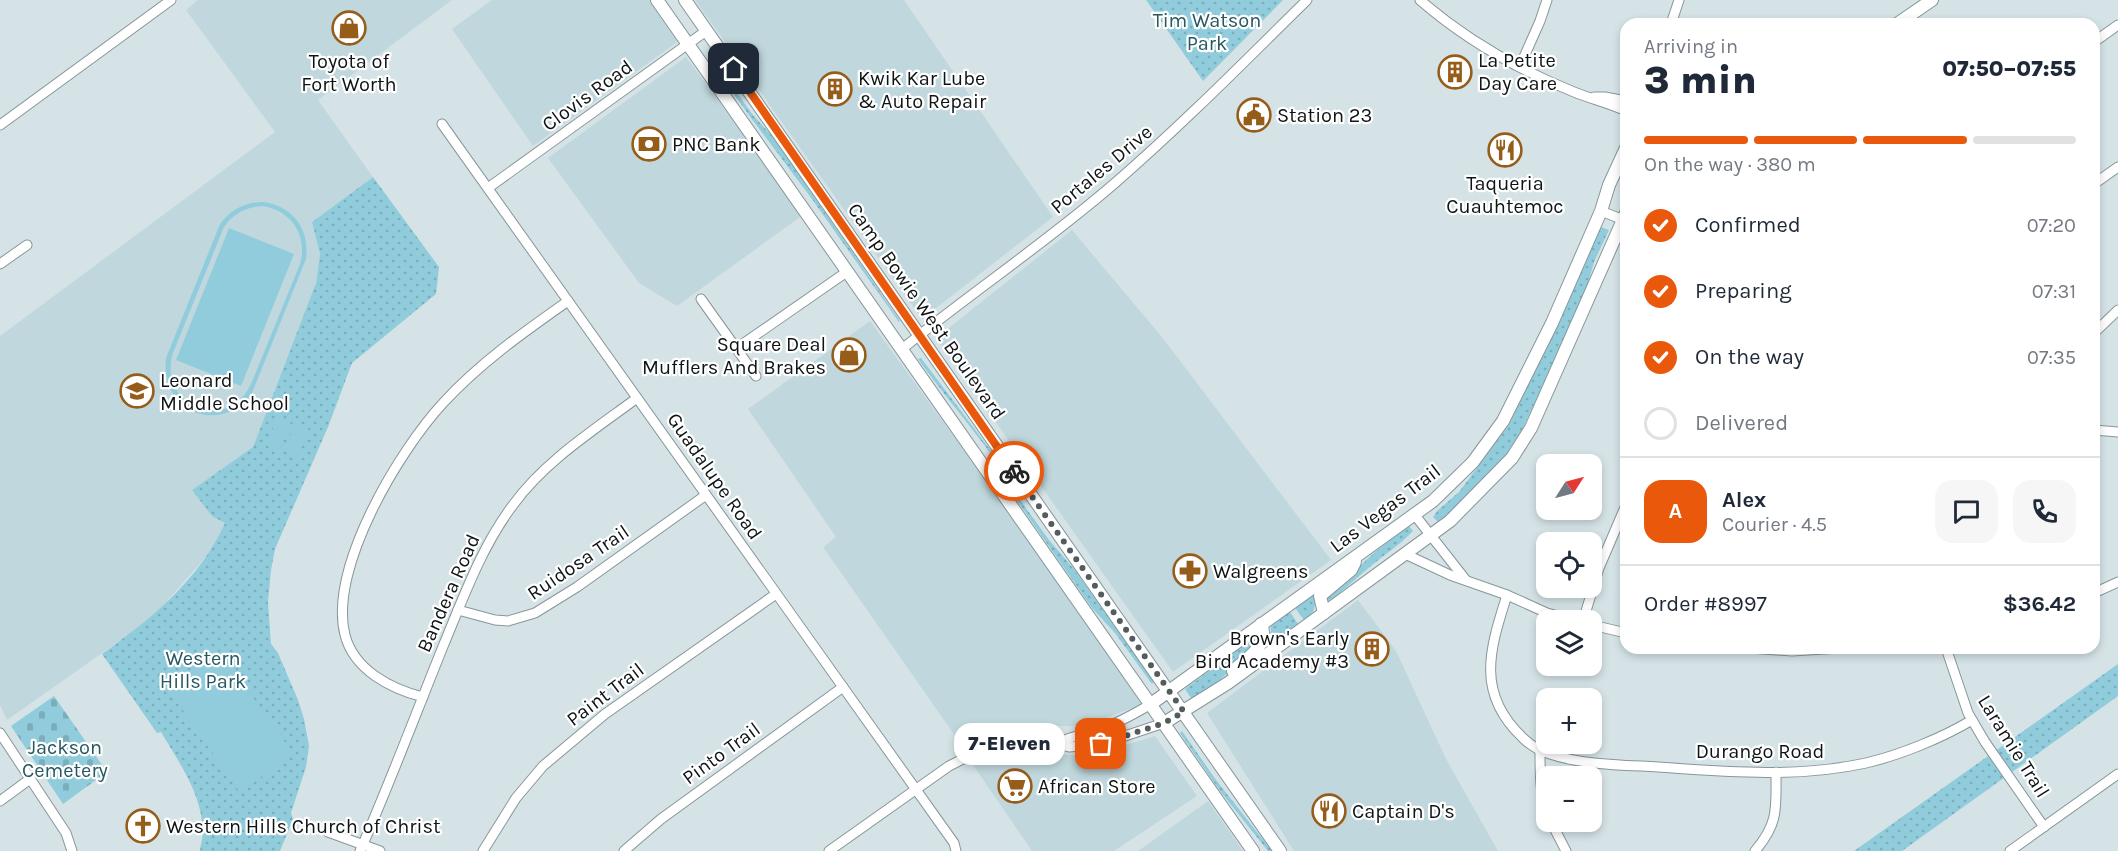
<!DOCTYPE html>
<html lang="en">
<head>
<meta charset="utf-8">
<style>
  body { margin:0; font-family:Karla,sans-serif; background:#f6f6f7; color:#1f2937; height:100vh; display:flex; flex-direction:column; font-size:22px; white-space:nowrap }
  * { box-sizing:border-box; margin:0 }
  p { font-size:20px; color:#747a83 }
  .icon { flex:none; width:33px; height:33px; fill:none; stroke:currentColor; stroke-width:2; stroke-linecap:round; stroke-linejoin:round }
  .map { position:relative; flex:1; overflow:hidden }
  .details { position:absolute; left:1620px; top:18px; width:480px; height:636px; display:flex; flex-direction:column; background:#fff; border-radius:18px; box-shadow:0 3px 9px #0003 }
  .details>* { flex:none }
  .needle { width:39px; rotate:54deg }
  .tools { position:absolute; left:1536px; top:454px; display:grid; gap:12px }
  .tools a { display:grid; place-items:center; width:66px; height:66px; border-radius:12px; background:#fff; box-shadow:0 3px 9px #0003; font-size:30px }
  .pin { position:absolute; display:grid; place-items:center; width:51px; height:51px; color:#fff; margin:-26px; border-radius:12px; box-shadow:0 3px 9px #0006 }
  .courier { position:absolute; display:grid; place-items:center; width:60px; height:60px; margin:-30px; border:4px solid #ea580c; border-radius:50%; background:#fff; color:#222; box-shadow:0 2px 8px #0007 }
  .bubble { position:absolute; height:42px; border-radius:18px; background:#fff; box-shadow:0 3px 9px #0003; font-size:20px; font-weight:800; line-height:42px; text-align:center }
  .overview em { font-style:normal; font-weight:800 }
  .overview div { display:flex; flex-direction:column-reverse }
  .overview { display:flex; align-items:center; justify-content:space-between; height:102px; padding:0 24px }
  h1 { font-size:39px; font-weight:800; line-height:45px }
  .bar { display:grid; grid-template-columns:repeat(4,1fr); gap:9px 6px; align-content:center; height:72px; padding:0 24px }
  .bar i { height:8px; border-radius:4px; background:#e0e1e3 }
  .bar .on { background:#ea580c }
  .bar p { grid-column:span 4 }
  .line { display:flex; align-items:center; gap:15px; padding:0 24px; border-top:2px solid #e0e1e3 }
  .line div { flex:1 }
  .round { display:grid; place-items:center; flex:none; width:63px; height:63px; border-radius:18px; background:#f6f6f7 }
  ol { padding:0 24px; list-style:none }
  li { display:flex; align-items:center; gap:18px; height:66px }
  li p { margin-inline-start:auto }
  li .icon { padding:6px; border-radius:50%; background:#ea580c; color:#fff; stroke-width:4 }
  li:last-child { color:#747a83 }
  li i { width:33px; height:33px; border:3px solid #e0e1e3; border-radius:50% }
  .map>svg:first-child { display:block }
  .built { fill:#c0d8dd }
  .green { fill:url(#green-dots) }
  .cemetery { fill:url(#cemetery-stones) }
  .pitch { fill:#90ccdb; fill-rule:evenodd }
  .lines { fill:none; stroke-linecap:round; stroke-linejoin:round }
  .minor-casing { stroke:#889699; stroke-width:11 }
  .major-casing { stroke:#889699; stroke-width:14 }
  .minor { stroke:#fff; stroke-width:9 }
  .major { stroke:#fff; stroke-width:12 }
  .done { stroke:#545c5e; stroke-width:6; stroke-dasharray:0 10.8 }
  .route { stroke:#ea580c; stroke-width:8 }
  .labels { text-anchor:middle; stroke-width:4.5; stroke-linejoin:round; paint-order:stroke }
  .park-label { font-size:20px; fill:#275761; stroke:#fff }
  .poi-label { font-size:20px; fill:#0e1314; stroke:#fff; text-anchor:start }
  .street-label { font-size:20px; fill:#0e1314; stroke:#fff }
</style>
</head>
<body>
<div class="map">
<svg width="2118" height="851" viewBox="0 0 2118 851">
  <defs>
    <pattern id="green-dots" width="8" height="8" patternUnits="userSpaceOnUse" patternTransform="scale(1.5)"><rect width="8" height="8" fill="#90ccdb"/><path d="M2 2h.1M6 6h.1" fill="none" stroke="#7baebb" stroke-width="1.8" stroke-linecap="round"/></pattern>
    <pattern id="cemetery-stones" width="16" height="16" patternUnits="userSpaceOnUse" patternTransform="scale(1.5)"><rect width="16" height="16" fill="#90ccdb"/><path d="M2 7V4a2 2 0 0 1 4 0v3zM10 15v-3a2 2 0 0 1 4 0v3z" fill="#7baebb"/></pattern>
  </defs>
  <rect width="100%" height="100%" fill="#d5e3e7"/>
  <g class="built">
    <path d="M198,0h254l-134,100 55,77 -61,45 8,32 -5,33 -62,160 -61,43 33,33 -7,17 -13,18 -46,52 -24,20 -128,90 -7,-15v-369l275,-204 -89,-122z"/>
    <path d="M492,0h159l29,40 -147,106 -81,-117z"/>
    <path d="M695,0h209l149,217 -131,102z"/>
    <path d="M686,57l117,158 -126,91 -38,-23 -91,-125z"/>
    <path d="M1072,230l90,107 169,223 -158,112 -237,-334z"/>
    <path d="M870,321l277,382 -64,23h-66l-59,14 -135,-193 13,-10 -88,-128z"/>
    <path d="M1358,600l38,51 50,108 52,92h-204l-87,-138z"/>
    <path d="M1155,736l42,60 -83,55h-82l-59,-86 46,-13 56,3 41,-7z"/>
    <path d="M1208,801l35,50h-105z"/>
  </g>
  <g class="green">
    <path d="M1146,0h137l-80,81z"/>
    <path d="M710,57l43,58 19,21 128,185 -1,1 -90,-127 -58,-77 -43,-60z"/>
    <path d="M373,177l66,90 -3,27 -84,69 -24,64 -53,122 -4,21 -3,32 3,42 7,9 20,47 6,19 5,27 -3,21 -15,46 2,6 -13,32h-80c0,-6 3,-12 3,-19 -1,-38 -23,-68 -42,-100l-4,1 -55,-79c49,-35 98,-75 123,-131l-13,-7 -20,-26 61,-43 63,-164 4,-29 -8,-32z"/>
    <path d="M1601,227l8,3 -15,32 -9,32 -62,134 -17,27 -20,23 -22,22 -26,22 -5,-5 4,-6 22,-19 50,-67z"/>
    <path d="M921,358l77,102 -2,1c-25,-35 -53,-67 -78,-102z"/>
    <path d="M1013,490l36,50 25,29 80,113 -2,2 -37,-51 -23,-25 -81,-116z"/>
    <path d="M1409,526l4,5c-11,12 -25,21 -37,31 -17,13 -31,28 -49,40l-3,-3 52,-48z"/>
    <path d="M1319,591l-6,21 -9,8 -9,-12z"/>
    <path d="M1290,612l8,12 -28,19 1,-17z"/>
    <path d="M1255,639l2,5c-14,13 -49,52 -66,54l-6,-9 66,-49z"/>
    <path d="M2118,664v32l-216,155h-48z"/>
    <path d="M1182,731l34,49 56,71h-4l-48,-60 -40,-58z"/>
  </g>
  <path class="cemetery" d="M54,696l53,76 -44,32 -52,-78z"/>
  <g class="pitch">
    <path d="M263,202c30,4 47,27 43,57l-54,134c-31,44 -93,18 -86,-35l54,-134c11,-15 25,-22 43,-22zM263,206c29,5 45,30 37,58l-49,120c-24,51 -94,22 -78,-31l51,-126c10,-14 22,-20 39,-21z"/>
    <path d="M229,228l65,26 -53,132 -65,-26z"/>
    <path d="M278,416l13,6 -12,28 -13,-5z"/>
    <path d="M295,423l14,6 -12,28 -13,-6z"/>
    <path d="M220,651l73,102 -53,40 -72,-104z"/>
  </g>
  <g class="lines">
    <defs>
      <g id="minor">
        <path d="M1420,0c45,39 99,70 154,92 17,7 35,11 52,19"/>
        <path d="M1671,24l8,-24"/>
        <path d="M2094,42l24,-17"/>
        <path d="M1520,66l20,-45 7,-21"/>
        <path d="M1594,97h11l21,4"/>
        <path d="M442,124l512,719 2,8"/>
        <path d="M0,125l171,-125"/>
        <path d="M2094,184l24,-17"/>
        <path d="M488,188l218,-157"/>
        <path d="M1601,211l25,10"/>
        <path d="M0,264l27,-19"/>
        <path d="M701,299l55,77"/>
        <path d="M2094,333l24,-23"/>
        <path d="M737,348l111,-77"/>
        <path d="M902,349c70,-57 145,-107 213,-166 67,-58 129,-121 192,-183"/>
        <path d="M2094,430l24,2"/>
        <path d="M1414,514l51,65"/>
        <path d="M1405,554l45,21 57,20 40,18 30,8"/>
        <path d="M2094,593l24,-11"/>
        <path d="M1507,595c-17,54 -32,98 16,143 7,7 17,13 27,16 33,11 73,11 108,13 69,5 140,11 208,-4 34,-8 76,-25 106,-43"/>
        <path d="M458,610l37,10 13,1 27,-8 42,-26 129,-92"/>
        <path d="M1583,621l16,-53 27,-63"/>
        <path d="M1592,625l34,8"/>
        <path d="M1749,648l43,3 48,-3"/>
        <path d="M1946,648l22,65 17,29 59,85"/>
        <path d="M423,697c-32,-8 -69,-27 -78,-62 -17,-67 55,-186 99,-233 37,-40 80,-70 124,-101"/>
        <path d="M0,733l66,100 6,18"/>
        <path d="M1057,744c13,-8 18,-7 32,-11 22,-6 42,-17 62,-29"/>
        <path d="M1540,750c0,22 0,41 6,62"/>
        <path d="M0,801l30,-22"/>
        <path d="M1551,822l15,29"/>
        <path d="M328,832l52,19"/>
        <path d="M360,851c30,-68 56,-138 84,-207 20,-48 38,-98 69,-139 32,-44 81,-75 124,-107"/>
        <path d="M483,851l33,-53 27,-32 62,-52 171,-120"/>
        <path d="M624,851l37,-32 182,-132"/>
        <path d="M829,851l120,-85 32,-16 39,-8 37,2 12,3 32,-3 63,-21"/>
        <path d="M1755,851c24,-28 21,-43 21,-79"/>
        <path d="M2010,851l108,-77"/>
      </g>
      <g id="major">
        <path d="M657,0l596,851"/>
        <path d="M685,0l595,851"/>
        <path d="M1897,24l35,-24"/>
        <path d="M1324,613l-4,-17 31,-26 4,-8"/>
        <path d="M1233,671c14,-13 37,-25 28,-47"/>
        <path d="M1151,704l282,-203 40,-39 30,-41 49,-98 49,-112 8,-26 17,-37"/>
        <path d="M1164,723l64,-40 222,-162 62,-63 19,-30 95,-215"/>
      </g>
    </defs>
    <use href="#minor" class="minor-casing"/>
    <use href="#major" class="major-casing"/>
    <use href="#minor" class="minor"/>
    <use href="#major" class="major"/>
  </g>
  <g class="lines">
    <path class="done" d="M1014,471l170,241 -20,11 -63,21"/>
    <path class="route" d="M734,69l280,402"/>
  </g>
  <defs>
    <symbol id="shop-ring" viewBox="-11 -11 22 22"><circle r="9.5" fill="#fff" stroke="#965d1a" stroke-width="1.5"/><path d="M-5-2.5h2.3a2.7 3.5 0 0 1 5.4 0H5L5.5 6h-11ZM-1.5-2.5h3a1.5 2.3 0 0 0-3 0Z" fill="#965d1a"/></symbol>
    <symbol id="building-ring" viewBox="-11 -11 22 22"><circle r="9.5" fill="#fff" stroke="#965d1a" stroke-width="1.5"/><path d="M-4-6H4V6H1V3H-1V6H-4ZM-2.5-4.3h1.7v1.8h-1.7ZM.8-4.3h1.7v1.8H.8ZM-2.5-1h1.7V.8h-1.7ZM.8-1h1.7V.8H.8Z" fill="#965d1a"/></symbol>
    <symbol id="civic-ring" viewBox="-11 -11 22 22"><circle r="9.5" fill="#fff" stroke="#965d1a" stroke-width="1.5"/><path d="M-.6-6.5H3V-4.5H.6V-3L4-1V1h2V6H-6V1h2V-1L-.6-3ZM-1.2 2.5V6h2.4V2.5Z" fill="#965d1a"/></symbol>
    <symbol id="bank-ring" viewBox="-11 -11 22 22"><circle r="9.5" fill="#fff" stroke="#965d1a" stroke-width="1.5"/><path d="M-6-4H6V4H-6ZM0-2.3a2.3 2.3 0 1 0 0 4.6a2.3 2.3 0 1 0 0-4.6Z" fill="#965d1a"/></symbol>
    <symbol id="restaurant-ring" viewBox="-11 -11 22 22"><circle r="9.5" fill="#fff" stroke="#965d1a" stroke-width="1.5"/><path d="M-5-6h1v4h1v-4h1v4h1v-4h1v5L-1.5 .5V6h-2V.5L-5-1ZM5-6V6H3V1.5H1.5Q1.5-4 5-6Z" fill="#965d1a"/></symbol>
    <symbol id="school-ring" viewBox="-11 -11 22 22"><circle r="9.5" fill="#fff" stroke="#965d1a" stroke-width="1.5"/><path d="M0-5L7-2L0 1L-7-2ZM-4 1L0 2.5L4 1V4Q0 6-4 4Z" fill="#965d1a"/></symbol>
    <symbol id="pharmacy-ring" viewBox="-11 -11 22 22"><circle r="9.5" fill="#fff" stroke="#965d1a" stroke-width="1.5"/><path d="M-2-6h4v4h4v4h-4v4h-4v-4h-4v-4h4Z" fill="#965d1a"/></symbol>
    <symbol id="supermarket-ring" viewBox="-11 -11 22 22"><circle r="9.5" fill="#fff" stroke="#965d1a" stroke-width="1.5"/><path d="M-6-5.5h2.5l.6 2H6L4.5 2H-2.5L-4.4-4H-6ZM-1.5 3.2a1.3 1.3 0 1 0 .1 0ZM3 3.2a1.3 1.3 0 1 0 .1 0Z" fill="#965d1a"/></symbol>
    <symbol id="church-ring" viewBox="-11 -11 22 22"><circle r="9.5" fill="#fff" stroke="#965d1a" stroke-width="1.5"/><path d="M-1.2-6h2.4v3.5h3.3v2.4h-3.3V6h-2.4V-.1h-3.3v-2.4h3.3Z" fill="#965d1a"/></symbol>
  </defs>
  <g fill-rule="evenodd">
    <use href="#shop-ring" x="330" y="9" width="38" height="38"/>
    <use href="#building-ring" x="1436" y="53" width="38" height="38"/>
    <use href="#building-ring" x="816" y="70" width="38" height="38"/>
    <use href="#civic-ring" x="1235" y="96" width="38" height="38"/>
    <use href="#bank-ring" x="630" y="125" width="38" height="38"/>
    <use href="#restaurant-ring" x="1486" y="131" width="38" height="38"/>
    <use href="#shop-ring" x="830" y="336" width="38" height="38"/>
    <use href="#school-ring" x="118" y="372" width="38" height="38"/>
    <use href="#pharmacy-ring" x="1171" y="552" width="38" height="38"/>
    <use href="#building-ring" x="1353" y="630" width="38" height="38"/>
    <use href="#supermarket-ring" x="996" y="767" width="38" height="38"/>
    <use href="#restaurant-ring" x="1310" y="792" width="38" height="38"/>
    <use href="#church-ring" x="124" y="807" width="38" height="38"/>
  </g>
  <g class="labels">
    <g class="park-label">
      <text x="1207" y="27">Tim Watson<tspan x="1207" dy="23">Park</tspan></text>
      <text x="203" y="665">Western<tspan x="203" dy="23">Hills Park</tspan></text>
      <text x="65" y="754">Jackson<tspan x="65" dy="23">Cemetery</tspan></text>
    </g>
    <g class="poi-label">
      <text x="1478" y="67">La Petite<tspan x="1478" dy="23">Day Care</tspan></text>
      <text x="349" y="68" text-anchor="middle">Toyota of<tspan x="349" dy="23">Fort Worth</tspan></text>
      <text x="858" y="85">Kwik Kar Lube<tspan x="858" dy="23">&amp; Auto Repair</tspan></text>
      <text x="1277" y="122">Station 23</text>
      <text x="672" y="151">PNC Bank</text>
      <text x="1505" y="190" text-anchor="middle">Taqueria<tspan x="1505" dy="23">Cuauhtemoc</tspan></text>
      <text x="826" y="351" text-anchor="end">Square Deal<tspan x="826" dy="23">Mufflers And Brakes</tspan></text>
      <text x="160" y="387">Leonard<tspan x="160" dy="23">Middle School</tspan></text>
      <text x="1213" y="578">Walgreens</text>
      <text x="1349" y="645" text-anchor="end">Brown's Early<tspan x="1349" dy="23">Bird Academy #3</tspan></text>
      <text x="1038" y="793">African Store</text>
      <text x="1352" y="818">Captain D's</text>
      <text x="166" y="833">Western Hills Church of Christ</text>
    </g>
    <g class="street-label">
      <text transform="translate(587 95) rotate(-36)" y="7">Clovis Road</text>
      <text transform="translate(1101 169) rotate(-40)" y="7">Portales Drive</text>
      <text transform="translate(927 311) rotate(55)" y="7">Camp Bowie West Boulevard</text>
      <text transform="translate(715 476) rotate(55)" y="7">Guadalupe Road</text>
      <text transform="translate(1385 508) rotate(-37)" y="7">Las Vegas Trail</text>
      <text transform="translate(578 562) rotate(-34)" y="7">Ruidosa Trail</text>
      <text transform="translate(448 593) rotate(-66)" y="7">Bandera Road</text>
      <text transform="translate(605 694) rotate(-37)" y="7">Paint Trail</text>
      <text transform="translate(2014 746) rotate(58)" y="7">Laramie Trail</text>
      <text x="1760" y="758">Durango Road</text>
      <text transform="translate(721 753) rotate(-36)" y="7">Pinto Trail</text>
    </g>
  </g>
</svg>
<div class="tools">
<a><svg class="needle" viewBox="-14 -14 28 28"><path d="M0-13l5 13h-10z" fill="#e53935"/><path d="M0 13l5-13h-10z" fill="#747a83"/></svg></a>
<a><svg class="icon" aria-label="locate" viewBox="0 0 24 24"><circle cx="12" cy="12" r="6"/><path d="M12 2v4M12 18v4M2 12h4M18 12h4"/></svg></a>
<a><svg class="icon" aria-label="layers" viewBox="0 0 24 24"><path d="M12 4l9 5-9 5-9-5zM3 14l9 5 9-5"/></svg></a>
<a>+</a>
<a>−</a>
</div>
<div class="pin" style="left:1101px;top:744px;background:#ea580c"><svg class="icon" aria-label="bag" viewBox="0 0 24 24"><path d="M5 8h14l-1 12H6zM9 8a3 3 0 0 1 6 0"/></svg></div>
<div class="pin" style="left:734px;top:69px;background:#1f2937"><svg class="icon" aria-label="home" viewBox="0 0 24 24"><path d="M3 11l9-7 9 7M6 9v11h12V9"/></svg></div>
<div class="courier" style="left:1014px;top:471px"><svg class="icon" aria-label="bike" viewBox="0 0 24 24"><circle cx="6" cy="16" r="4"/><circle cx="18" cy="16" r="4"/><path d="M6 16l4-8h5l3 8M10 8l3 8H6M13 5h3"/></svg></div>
<div class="bubble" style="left:954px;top:723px;width:111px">7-Eleven</div>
<section class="details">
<div class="overview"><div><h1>3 min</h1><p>Arriving in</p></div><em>07:50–07:55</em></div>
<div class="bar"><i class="on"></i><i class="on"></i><i class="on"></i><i></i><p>On the way · 380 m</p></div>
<ol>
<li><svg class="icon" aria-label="check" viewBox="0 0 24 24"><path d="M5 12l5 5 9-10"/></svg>Confirmed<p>07:20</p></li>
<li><svg class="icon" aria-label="check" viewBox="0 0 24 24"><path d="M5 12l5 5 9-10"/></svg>Preparing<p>07:31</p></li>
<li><svg class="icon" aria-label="check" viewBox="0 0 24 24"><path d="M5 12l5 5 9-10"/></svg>On the way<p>07:35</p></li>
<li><i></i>Delivered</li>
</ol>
<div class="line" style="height:108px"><b class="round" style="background:#ea580c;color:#fff">A</b><div><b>Alex</b><p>Courier · 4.5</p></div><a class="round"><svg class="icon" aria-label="chat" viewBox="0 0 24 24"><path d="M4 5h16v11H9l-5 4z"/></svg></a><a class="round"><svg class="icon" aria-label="phone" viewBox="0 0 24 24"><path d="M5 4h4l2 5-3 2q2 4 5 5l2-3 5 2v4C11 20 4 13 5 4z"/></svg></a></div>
<div class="line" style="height:78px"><div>Order #8997</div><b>$36.42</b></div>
</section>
</div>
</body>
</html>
